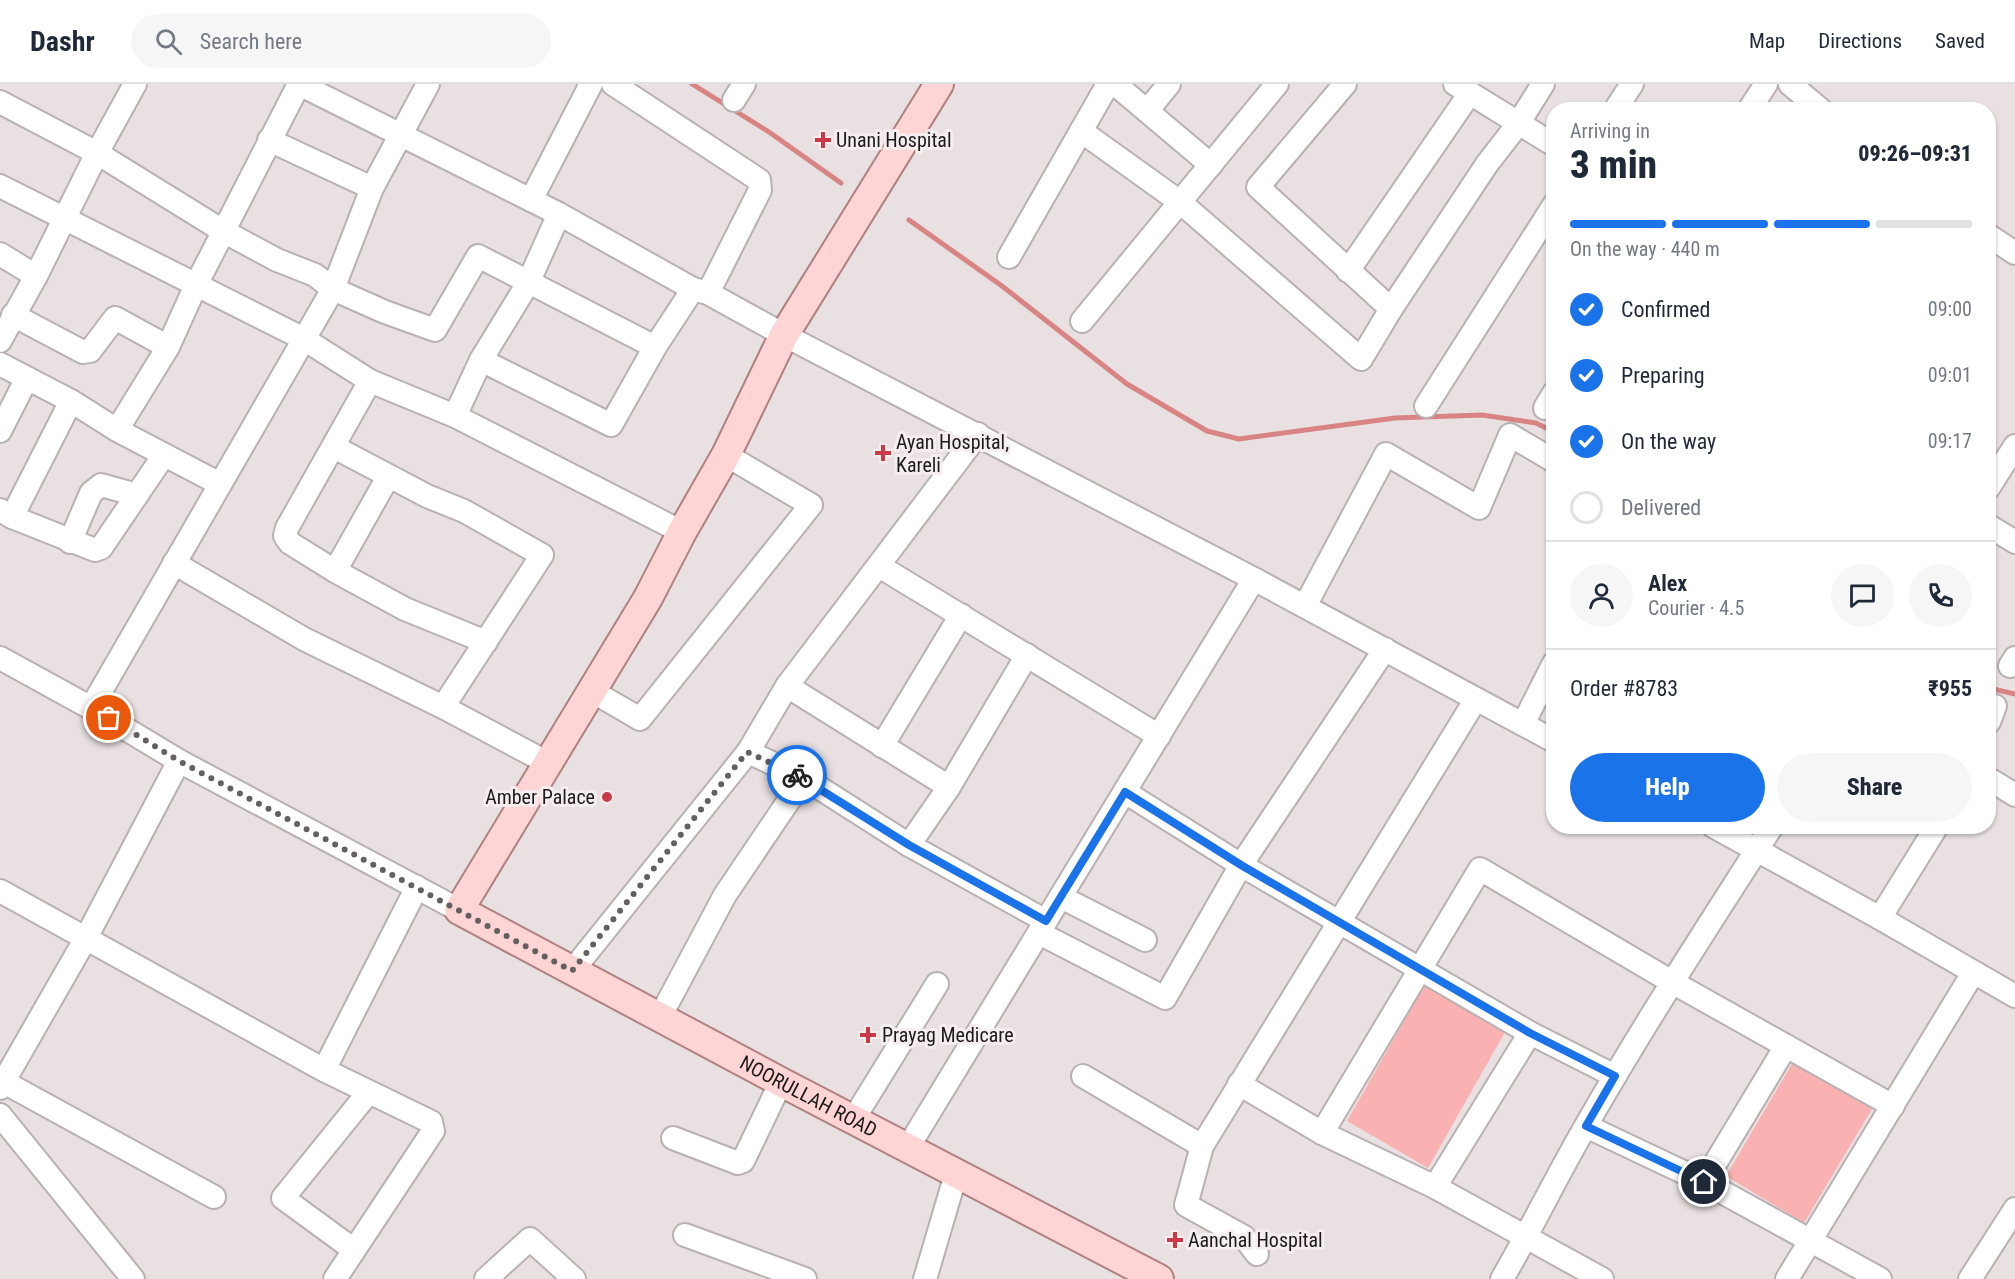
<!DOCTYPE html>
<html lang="en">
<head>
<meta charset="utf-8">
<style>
  body { margin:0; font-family:"Roboto Condensed",sans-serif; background:#f6f6f7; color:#1f2937; height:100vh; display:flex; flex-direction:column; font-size:22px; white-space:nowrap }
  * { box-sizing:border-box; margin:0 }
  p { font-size:20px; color:#747a83 }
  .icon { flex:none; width:33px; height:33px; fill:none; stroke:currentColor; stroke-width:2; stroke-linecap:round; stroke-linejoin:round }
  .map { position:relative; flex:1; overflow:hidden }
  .sheet { position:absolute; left:1546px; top:18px; width:450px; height:732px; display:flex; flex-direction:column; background:#fff; border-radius:24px; box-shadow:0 2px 4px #0004 }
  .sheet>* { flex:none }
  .pin { position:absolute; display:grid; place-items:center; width:51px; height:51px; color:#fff; margin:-26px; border:3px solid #fff; border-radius:50%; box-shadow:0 2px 6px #0007 }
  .courier { position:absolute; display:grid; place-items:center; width:60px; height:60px; margin:-30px; border:4px solid #1a73e8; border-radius:50%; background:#fff; color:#222; box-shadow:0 2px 8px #0007 }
  .summary em { font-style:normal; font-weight:800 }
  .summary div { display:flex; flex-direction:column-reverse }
  .summary { display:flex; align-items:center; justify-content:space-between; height:102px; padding:0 24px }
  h1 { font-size:39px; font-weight:800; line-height:45px }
  .bar { display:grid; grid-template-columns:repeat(4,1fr); gap:9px 6px; align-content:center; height:72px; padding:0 24px }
  .bar i { height:8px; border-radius:4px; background:#e0e1e3 }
  .bar .on { background:#1a73e8 }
  .bar p { grid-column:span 4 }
  .line { display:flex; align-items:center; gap:15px; padding:0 24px; border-top:2px solid #e0e1e3 }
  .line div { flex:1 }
  .round { display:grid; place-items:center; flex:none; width:63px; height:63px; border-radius:32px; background:#f6f6f7 }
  ol { padding:0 24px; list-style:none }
  li { display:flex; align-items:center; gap:18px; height:66px }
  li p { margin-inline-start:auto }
  li .icon { padding:6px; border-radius:50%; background:#1a73e8; color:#fff; stroke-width:4 }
  li:last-child { color:#747a83 }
  li i { width:33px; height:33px; border:3px solid #e0e1e3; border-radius:50% }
  .primary-button { display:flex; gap:12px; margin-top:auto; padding:12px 24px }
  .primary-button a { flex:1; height:69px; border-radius:36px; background:#1a73e8; color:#fff; font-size:24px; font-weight:800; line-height:69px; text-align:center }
  .primary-button a+a { background:#f6f6f7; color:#1f2937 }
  header { display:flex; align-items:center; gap:36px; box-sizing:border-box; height:84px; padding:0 30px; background:#fff; border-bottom:2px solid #e0e1e3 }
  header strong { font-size:28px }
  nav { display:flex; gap:33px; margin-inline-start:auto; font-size:21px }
  .search { width:420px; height:54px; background:#f6f6f7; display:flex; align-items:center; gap:15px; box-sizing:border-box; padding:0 21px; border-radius:33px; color:#747a83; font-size:22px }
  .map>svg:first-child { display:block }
  .green { fill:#f9b1b1 }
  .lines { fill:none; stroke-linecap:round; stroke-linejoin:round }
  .stream { stroke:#d88484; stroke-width:5 }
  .minor-casing { stroke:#b9b1b1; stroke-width:26 }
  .major-casing { stroke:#af8180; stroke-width:32 }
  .minor { stroke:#fff; stroke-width:22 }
  .major { stroke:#fed4d4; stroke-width:28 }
  .done { stroke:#646060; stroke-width:6; stroke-dasharray:0 10.8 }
  .route { stroke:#1a73e8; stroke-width:8 }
  .poi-dot { fill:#c93948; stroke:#f6eeee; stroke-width:2 }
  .labels { text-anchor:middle; stroke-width:6; stroke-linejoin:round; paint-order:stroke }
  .poi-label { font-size:20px; fill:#1d1a1a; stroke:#f6eeee; text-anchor:start }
  .street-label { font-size:20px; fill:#1d1a1a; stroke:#f6eeee }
</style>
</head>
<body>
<header>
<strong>Dashr</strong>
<div class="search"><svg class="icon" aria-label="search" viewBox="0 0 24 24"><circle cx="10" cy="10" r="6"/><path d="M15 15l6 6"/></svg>Search here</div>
<nav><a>Map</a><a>Directions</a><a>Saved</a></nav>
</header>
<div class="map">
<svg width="2015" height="1195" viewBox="0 0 2015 1195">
  <rect width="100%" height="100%" fill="#e9e1e1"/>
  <g class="green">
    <path d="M1428,895l81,46 -81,143 -81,-47z"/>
    <path d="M1793,978l79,47 -68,114 -78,-47z"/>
  </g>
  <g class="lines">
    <g class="stream">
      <path d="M692,0l77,48 72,51"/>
      <path d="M909,136l93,66 125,98 80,47 32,8 156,-21 87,-3 54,8 18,9"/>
      <path d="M1989,604l26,6"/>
    </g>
    <defs>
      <g id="minor">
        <path d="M613,0l146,96 1,10 -52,103"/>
        <path d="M1115,0l96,81"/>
        <path d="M1345,0l-87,103 133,122"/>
        <path d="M1455,0l99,61"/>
        <path d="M1790,0l31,26"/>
        <path d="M734,16l10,-16"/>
        <path d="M0,18l97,51 126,78 54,29 38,15 18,14 52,23 50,18 43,-74 177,91"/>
        <path d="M1615,26l17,-26"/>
        <path d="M1749,26l17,-26"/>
        <path d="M1147,27l22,-27"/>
        <path d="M1081,47l99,71 181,157 30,-50 96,-145 31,-40 25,-40"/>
        <path d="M269,56l103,48"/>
        <path d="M0,102l304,153 66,42 85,35 227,116"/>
        <path d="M531,116l60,-116"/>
        <path d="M1989,152l26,17"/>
        <path d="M0,170l36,22"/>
        <path d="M1009,173l99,-173"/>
        <path d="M1348,187l122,-178"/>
        <path d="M13,231l70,37 7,-1 25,-33 53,29"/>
        <path d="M1082,237l195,-237"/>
        <path d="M0,257l36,-65 61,-123 38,-69"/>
        <path d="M481,276l130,65 44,-78 38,-58"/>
        <path d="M0,280l71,37 46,29 103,54"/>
        <path d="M370,297l-83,147 -2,8 5,7 45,28 70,38 81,33"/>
        <path d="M1426,322l128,-201"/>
        <path d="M1545,324l9,-15"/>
        <path d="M455,332l26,-56 47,-77 31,-69"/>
        <path d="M117,346l51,-83 28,-62 103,-201 260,130 134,75 15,4 76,42 470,244 300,162"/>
        <path d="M0,347l27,-53"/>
        <path d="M334,363l93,49 37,15 78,44 -99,152"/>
        <path d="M1989,403l26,-41"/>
        <path d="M0,426l12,7 83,33 6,-2 63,-93"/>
        <path d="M12,433l59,-116"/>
        <path d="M1989,442l26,16"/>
        <path d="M70,458l21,-49 10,-8 36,10"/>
        <path d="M174,479l130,76 139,68 105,56"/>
        <path d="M879,482l280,170"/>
        <path d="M335,487l53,-94"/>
        <path d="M1305,522l81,-152 93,54 31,-73 44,26"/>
        <path d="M0,574l91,50 88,53 280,149"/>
        <path d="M2010,582l5,-8"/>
        <path d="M787,602l162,101"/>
        <path d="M592,607l48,28 171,-214 -85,-50"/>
        <path d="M91,624l242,-419 39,-101 56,-104"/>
        <path d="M1989,638l6,-16"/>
        <path d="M1523,640l31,-61"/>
        <path d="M882,662l79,-131"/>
        <path d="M748,668l56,26 105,67 137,76"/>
        <path d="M1989,695l26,16"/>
        <path d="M1125,708l116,73 289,168 85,43"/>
        <path d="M1713,742l167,92 135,78"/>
        <path d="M909,761l40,-58 78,-132"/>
        <path d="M0,807l324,179 107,52 2,9 -98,148"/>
        <path d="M1061,813l84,43"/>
        <path d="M1880,834l57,-92"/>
        <path d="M1039,849l126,65 76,-133 144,-216"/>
        <path d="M572,887l176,-219 39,-66 191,-252"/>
        <path d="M660,933l65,-122 79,-117"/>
        <path d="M324,986l93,-183"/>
        <path d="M1083,992l119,70"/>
        <path d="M0,996l214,117"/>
        <path d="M1239,1000l83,49 113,54 167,92"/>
        <path d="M0,1004l86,-150 93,-177"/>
        <path d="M0,1031l133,164"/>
        <path d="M853,1036l84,-136"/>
        <path d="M1586,1042l118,56 176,97"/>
        <path d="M1322,1049l158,-264 192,113 221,124"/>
        <path d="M673,1054l65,25 5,-2 38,-79"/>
        <path d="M907,1065l347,-570"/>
        <path d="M1704,1098l82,-136"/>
        <path d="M1435,1103l95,-154"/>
        <path d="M685,1151l120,44"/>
        <path d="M354,1166l-71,-52 85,-105"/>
        <path d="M1257,1170l-13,-17 -58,-32 16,-59 274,-447"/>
        <path d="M486,1195l44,-40 44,40"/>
        <path d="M925,1195l31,-105"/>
        <path d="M1502,1195c30,-51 55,-104 85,-155 58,-102 122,-199 185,-298"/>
        <path d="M1787,1195l186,-306"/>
        <path d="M1970,1195l45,-70"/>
      </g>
      <g id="major">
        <path id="s1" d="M939,0l-155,251 -58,120 -44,77 -34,66 -189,312 322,172 378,197"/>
      </g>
    </defs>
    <use href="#minor" class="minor-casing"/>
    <use href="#major" class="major-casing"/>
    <use href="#minor" class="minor"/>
    <use href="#major" class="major"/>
  </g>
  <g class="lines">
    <path class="done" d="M109,634l70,43 393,210 175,-219 50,23"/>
    <path class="route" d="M797,691l112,70 137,76 79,-129 116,73 289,168 85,43 -29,50 118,56"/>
  </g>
  <g class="poi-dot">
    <path d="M820 47h6v6h6v6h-6v6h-6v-6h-6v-6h6z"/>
    <path d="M880 360h6v6h6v6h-6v6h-6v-6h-6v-6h6z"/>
    <circle cx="607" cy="713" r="6"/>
    <path d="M865 942h6v6h6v6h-6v6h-6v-6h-6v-6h6z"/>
    <path d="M1172 1147h6v6h6v6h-6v6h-6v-6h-6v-6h6z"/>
  </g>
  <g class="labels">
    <g class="poi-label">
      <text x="836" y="63">Unani Hospital</text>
      <text x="896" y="365">Ayan Hospital,<tspan x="896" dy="23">Kareli</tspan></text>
      <text x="595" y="720" text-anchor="end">Amber Palace</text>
      <text x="882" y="958">Prayag Medicare</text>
      <text x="1188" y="1163">Aanchal Hospital</text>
    </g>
    <g class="street-label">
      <text dy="7" stroke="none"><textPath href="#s1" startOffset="1352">NOORULLAH ROAD</textPath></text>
    </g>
  </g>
</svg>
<div class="pin" style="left:109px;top:634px;background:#ea580c"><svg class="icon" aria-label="bag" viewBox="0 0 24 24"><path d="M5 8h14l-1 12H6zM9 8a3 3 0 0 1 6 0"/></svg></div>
<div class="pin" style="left:1704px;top:1098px;background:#1f2937"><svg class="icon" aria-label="home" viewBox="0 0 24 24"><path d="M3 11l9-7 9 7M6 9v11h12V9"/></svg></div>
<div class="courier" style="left:797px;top:691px"><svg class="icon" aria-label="bike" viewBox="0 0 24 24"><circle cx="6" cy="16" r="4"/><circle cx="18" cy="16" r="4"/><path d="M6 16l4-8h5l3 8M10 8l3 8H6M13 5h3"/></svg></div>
<section class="sheet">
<div class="summary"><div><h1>3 min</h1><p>Arriving in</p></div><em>09:26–09:31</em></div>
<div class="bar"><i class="on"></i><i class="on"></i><i class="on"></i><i></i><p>On the way · 440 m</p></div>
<ol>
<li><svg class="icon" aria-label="check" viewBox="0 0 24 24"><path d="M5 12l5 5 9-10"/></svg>Confirmed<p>09:00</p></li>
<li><svg class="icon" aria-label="check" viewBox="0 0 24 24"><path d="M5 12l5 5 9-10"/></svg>Preparing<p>09:01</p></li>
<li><svg class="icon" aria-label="check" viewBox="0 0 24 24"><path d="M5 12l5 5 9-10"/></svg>On the way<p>09:17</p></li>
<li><i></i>Delivered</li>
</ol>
<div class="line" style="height:108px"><a class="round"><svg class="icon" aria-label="person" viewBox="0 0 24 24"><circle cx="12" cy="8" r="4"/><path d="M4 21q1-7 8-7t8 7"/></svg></a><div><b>Alex</b><p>Courier · 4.5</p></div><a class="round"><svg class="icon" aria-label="chat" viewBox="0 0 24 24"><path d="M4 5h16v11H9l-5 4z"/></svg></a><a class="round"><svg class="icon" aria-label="phone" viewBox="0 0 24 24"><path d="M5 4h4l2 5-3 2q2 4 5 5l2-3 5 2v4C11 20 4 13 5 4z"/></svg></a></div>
<div class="line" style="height:78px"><div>Order #8783</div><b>₹955</b></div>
<div class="primary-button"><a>Help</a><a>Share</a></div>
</section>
</div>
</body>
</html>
